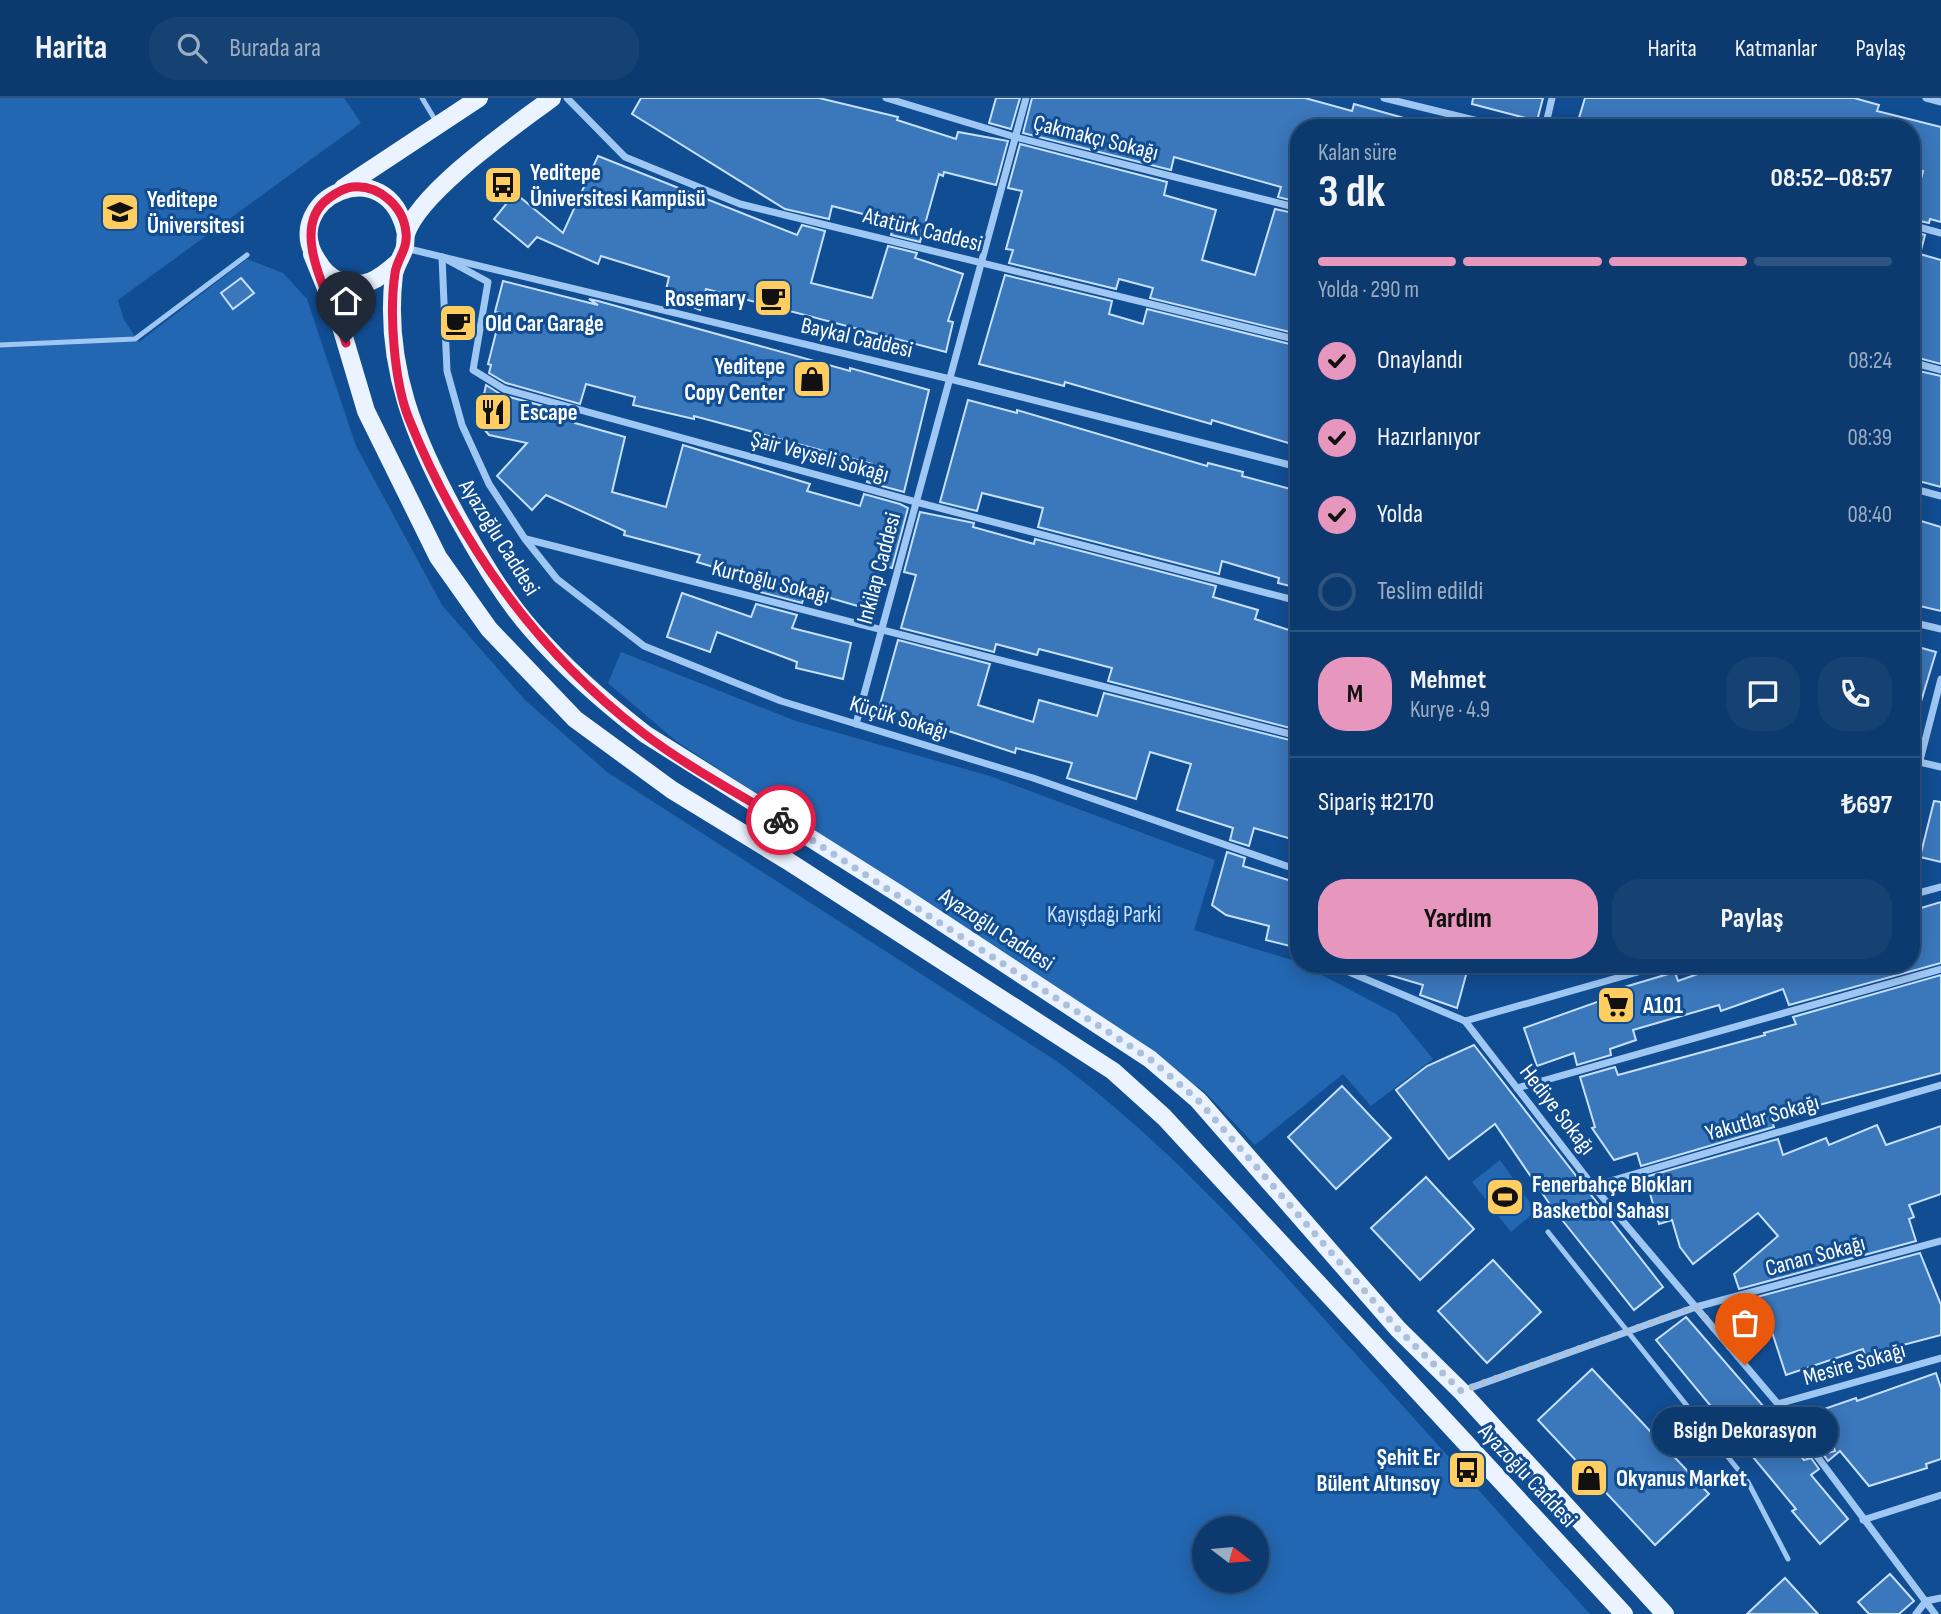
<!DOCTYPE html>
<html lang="tr">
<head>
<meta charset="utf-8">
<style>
  body { margin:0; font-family:"Sofia Sans Condensed",sans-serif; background:#164173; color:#f1f3f6; height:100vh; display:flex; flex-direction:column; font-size:26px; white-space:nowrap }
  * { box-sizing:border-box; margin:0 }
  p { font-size:23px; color:#9aadc2 }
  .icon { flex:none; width:38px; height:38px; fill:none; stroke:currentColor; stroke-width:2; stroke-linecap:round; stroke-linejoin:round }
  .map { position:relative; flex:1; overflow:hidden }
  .side { position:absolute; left:1290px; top:21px; width:630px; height:854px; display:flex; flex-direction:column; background:#0d3a6e; border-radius:28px; box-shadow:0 4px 18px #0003,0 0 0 2px #2d5481 }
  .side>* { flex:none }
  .needle { width:46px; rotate:106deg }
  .fabs { position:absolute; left:1192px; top:1418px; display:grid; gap:14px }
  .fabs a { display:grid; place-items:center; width:77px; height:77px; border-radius:50%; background:#0d3a6e; box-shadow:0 4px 18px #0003,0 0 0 2px #2d5481; font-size:35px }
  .pin { position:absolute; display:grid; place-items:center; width:60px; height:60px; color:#fff; margin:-72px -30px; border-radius:50% 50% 50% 0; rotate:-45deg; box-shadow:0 0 7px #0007 }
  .pin .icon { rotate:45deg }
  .courier { position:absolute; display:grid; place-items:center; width:70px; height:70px; margin:-35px; border:5px solid #e11d48; border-radius:50%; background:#fff; color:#222; box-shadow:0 2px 9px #0007 }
  .bubble { position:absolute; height:49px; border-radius:24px; background:#0d3a6e; box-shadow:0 4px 18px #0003,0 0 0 2px #2d5481; font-size:23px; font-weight:700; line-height:49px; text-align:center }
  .summary em { font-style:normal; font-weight:700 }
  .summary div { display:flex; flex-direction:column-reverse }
  .summary { display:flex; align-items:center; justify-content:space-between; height:119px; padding:0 28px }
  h1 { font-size:46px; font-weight:700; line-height:52px }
  .bar { display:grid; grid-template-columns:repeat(4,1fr); gap:10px 7px; align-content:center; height:84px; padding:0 28px }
  .bar i { height:9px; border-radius:5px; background:#2d5481 }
  .bar .on { background:#e797bd }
  .bar p { grid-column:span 4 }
  .line { display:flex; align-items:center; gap:18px; padding:0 28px; border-top:2px solid #2d5481 }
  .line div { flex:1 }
  .round { display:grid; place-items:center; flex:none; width:74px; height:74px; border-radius:28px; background:#164173 }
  ol { padding:0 28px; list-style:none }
  li { display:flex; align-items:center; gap:21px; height:77px }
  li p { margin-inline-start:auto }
  li .icon { padding:7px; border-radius:50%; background:#e797bd; color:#111; stroke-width:4 }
  li:last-child { color:#9aadc2 }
  li i { width:38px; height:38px; border:4px solid #2d5481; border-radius:50% }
  .cta { display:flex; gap:14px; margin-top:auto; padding:14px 28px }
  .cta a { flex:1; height:80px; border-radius:28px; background:#e797bd; color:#111; font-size:28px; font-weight:700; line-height:80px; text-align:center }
  .cta a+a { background:#164173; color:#f1f3f6 }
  header { display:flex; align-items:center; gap:42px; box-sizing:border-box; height:98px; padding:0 35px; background:#0d3a6e; border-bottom:2px solid #2d5481 }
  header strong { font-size:33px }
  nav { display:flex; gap:38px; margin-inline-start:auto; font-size:24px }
  .search { width:490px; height:63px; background:#164173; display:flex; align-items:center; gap:18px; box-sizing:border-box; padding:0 24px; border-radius:28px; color:#9aadc2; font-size:26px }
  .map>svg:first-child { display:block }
  .green { fill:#2367b2; fill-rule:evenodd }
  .building { fill:#3a77bb; stroke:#c6e0fd; stroke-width:2 }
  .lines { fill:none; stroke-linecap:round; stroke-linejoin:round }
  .service { stroke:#9ec7f3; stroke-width:5 }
  .minor { stroke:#9ec7f3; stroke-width:7 }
  .primary { stroke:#eaf3ff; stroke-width:18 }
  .done { stroke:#acc1d9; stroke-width:7; stroke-dasharray:0 12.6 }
  .route { stroke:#e11d48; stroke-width:9 }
  .labels { text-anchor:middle; stroke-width:6; stroke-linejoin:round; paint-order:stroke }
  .street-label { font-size:23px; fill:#fff; stroke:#114d92 }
  .poi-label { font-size:23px; font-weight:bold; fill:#fff; stroke:#114d92; text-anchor:start }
  .park-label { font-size:23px; fill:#c6e0fd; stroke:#114d92 }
</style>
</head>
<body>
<header>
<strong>Harita</strong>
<div class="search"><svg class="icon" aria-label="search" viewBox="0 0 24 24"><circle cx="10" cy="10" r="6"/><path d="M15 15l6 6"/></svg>Burada ara</div>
<nav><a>Harita</a><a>Katmanlar</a><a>Paylaş</a></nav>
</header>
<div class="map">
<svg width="1941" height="1516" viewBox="0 0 1941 1516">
  <rect width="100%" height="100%" fill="#114d92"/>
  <g class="green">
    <path d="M0,0h344l17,25 -243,177 6,20 15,22 108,-83 36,14 24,26 49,147 86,159 83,95 82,72 451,290c107,80 195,177 284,277 83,91 165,183 248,275h-1590zM1204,1430h52v52h-52z"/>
    <path d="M621,554l175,69 194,55 225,84 -21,70 101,31 101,53 37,45 -62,47 -28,-32 -88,71 -50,-53 -166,-114 -363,-237 -68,-58z"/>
    <path d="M1500,1062l36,51 -25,21 -39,-50z"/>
  </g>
  <g class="building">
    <path d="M641,0h178l79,19 -1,3 59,19 2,-7 50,9 -12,44 -52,-13 -1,4 -4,-2 -19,68 -29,-7 3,-11 -4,-3 -58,-15 -3,13 -44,-10 -153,-95z"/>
    <path d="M996,0h24l-9,31 -22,-6z"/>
    <path d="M1032,0h273l47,13 2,-7 64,18 -1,6h-119v74l-20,-5 3,-10 -107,-30 -3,13 -148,-37z"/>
    <path d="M1473,0h70l-6,23 -65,-17z"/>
    <path d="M1585,0h269l25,7 -2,6 64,16v95l-11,-3 -1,4 -18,-4 12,-48 -12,-3v-40h-335z"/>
    <path d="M1020,46l147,38 -3,13 52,15 -14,50 53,15 20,-66 23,5v120l-148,-36 3,-10 -34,-9 -3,10 -107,-26 4,-13 -7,-1 16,-58 -14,-3z"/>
    <path d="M598,58l199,79 5,-10 23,6 -14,52 61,15 16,-52 29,7 -2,5 48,16 -15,47 5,1 -7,30 -240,-63 -6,21 -35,-16 4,-17 -68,-21 -3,8 -61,-27 -9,10 -34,-28 21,-26 48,40z"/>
    <path d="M1911,133l14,4 -5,19 21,6v104l-30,-8z"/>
    <path d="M1005,177l107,26 -3,13 34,10 4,-15 151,37v100l-86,-26 -1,4 -146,-42 -1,4 -85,-22z"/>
    <path d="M241,180l13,15 -21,16 -12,-16z"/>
    <path d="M503,183l95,24 -9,-6 9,2 252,70v-3l79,22 -25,102 -37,-10 5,-18 -178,-48v3l-61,-14 2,-8 -49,-13 -6,20 -74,-21 -17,-10 2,-8 -3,-1 13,-51 -6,-1z"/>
    <path d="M1919,273l22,5v111l-30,-8v-74z"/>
    <path d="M486,287l16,10 75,20 -2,8 50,14 -13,55 54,15 17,-62 127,39 -3,7 53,15 4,-12 36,10 8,4 -16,60 -11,-3 -13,44 -62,-18 -4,12 -42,-11 4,-10 -67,-20 3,-7 -76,-20 1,-4 -79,-36 -14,15 -35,-34 30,-33 -38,-8 -11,-13z"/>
    <path d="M968,302l49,13v-3l190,56 1,-3 35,9 -1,4 56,15v97l-20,-5 1,-5 -57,-17 -3,13 -181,-47 5,-19 -61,-15 -5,18 -37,-9z"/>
    <path d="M920,414l54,11 -1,4 61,17 1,-5 181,47 -3,11 45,13 -3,9 43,14v15l-8,28 8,2v52l-190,-49 4,-13 -73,-19 -2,6 -41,-11 -2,8 -93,-24 15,-53 -12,-3z"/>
    <path d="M1911,420l30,9v84l-30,-7z"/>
    <path d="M682,495l69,24 5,-13 41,11 -5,13 59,15 -8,36 -47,-11 1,-6 -80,-30 -7,20 -43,-15z"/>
    <path d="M898,542l92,24 -12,41 55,17 6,-22 58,16 7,-23 194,49v87l-3,11 -41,-12 -5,18 -19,-6 3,-12 -56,-18 14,-46 -41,-12 -14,47 -69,-21 5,-15 -56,-15 -1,5 -136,-45z"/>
    <path d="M1911,547l25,7 -20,66 -5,-1z"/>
    <path d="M1934,703l7,1v60l-21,-5z"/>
    <path d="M1227,754l18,6 -2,8 55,17v65l-32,-8 3,-14 -43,-11 -14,-10z"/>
    <path d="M1941,804v61l-152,42 -6,-16 -62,22 -2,-6 -86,25 3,10 -26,9 1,6 -34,10 -3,-12 -37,13 -13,-38 79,-28 -2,-6 74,-22 3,9 48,-17h185v-53z"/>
    <path d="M1370,866h99l-12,44 -37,-13 3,-10 -54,-16z"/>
    <path d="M1941,877v98l-164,43 -6,2 3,9 -133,39 -4,-13 -23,7 -22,-32 3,-1 -15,-50 35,-10 3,8 147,-40 -1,-2 32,-9 -3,-7z"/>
    <path d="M1474,947l189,242 -29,23 -83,-104 -56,-82 -46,35 -53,-69 31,-24z"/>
    <path d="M1342,988l49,52 -55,51 -48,-52z"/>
    <path d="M1877,1027l9,20 55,-19v68l-32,11 5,12 -5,2 7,22 -177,48 -5,-15 44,-38 -20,-23 -65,51 -13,-17 -8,-27 -13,4 -14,-47 133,-38 5,16 43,-17 3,7z"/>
    <path d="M1426,1079l48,52 -54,51 -49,-52z"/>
    <path d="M1920,1155l21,52v30l-76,20 -2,-6 -77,26 -16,-49 -17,6 -11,-31z"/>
    <path d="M1493,1162l48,52 -54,51 -49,-52z"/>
    <path d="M1686,1219l97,112 -3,2 24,29 7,-2 8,11 -8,6 37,44 -28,25 -28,-33 4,-2 -140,-169z"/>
    <path d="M1592,1271l117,125 -54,51 -117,-125z"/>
    <path d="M1936,1275l5,15v71l-15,5 1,4 -58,18 -29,-35 -12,10 -5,-7 12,-3 -14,-41 35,-12 1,3z"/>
    <path d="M1890,1476l24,27 -15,13h-30l-11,-12z"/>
    <path d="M1785,1480l33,36h-71z"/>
  </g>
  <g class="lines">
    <g class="service">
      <path d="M422,0l15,25"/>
      <path d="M0,247l135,-6 112,-84"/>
      <path d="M1548,1134l200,250 40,77"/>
    </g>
    <g class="minor">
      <path d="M567,0l58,59 115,47 558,136"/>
      <path d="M886,0l129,39 283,71"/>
      <path d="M1384,0l123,30"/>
      <path d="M1926,0l15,4"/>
      <path d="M1545,30l7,-30"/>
      <path d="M1911,127l30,8"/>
      <path d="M405,150l545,131 348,88"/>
      <path d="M442,159l5,114 15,54 27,59 36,55 32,40 87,67 137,55 252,77 265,92"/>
      <path d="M442,159l46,25 -15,88 31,19 412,113 382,99"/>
      <path d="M1911,264l30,8"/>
      <path d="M1911,390l30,8"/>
      <path d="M526,441l772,197"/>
      <path d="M1911,524l30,7"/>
      <path d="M856,626l170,-626"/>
      <path d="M1911,662l30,7"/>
      <path d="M1911,697l30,-116"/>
      <path d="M1911,797l30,-8"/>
      <path d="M1330,866l135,57"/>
      <path d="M1601,866l29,9"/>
      <path d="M1465,923l128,165 185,218 157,210"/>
      <path d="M1465,923l201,-57"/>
      <path d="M1517,990l424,-119"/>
      <path d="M1593,1088l348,-101"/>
      <path d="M1462,1293l234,-84 245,-66"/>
      <path d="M1778,1306l163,-46"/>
      <path d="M1863,1422l78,-25"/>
      <path d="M1916,1516l10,-13 15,-3"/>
    </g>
    <g class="primary">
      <path d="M552,0c-37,28 -132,93 -146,136 -1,5 0,11 -2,16 -3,8 -8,15 -10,24 -11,92 22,168 65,246 22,39 44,77 73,110 33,38 73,73 113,104l254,160 251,165 48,41 200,229 63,62 204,223"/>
      <path d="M343,90l136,-90"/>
      <path d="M312,156l27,66 27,91 72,146 51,72 86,90 97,71 116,71 325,210 51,46 460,497"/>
      <path d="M397,165c-18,16 -33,27 -57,18 -11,-4 -17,-11 -23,-21 -39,-60 71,-114 89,-26"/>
    </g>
  </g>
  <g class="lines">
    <path class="done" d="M781,722l369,239 48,41 200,229 63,62 235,-84 49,58"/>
    <path class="route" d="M346,245c-12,-40 -61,-114 -17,-145 7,-5 15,-10 23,-11 27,-3 52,20 54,46 2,16 -9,26 -11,40 -6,40 -1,109 14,146 50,124 128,233 234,314 43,33 93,59 138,87"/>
  </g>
  <defs>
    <symbol id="bus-square" viewBox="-11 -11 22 22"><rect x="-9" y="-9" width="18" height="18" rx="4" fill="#ffcd60" stroke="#114d92"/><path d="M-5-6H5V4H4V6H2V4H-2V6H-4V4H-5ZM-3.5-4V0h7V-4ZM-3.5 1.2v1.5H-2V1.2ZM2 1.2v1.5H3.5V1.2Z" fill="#111"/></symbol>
    <symbol id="university-square" viewBox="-11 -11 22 22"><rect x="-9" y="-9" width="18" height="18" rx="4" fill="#ffcd60" stroke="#114d92"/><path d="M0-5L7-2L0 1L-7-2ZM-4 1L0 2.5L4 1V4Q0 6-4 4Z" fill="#111"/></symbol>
    <symbol id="cafe-square" viewBox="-11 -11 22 22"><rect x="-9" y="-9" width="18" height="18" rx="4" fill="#ffcd60" stroke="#114d92"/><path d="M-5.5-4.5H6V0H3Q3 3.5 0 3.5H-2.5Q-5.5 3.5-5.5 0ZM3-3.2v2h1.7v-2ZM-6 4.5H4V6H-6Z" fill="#111"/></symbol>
    <symbol id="shop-square" viewBox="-11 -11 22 22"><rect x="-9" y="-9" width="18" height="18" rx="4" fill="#ffcd60" stroke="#114d92"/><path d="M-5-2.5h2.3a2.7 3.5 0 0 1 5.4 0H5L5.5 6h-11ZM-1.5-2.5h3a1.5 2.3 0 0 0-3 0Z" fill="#111"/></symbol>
    <symbol id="restaurant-square" viewBox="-11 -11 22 22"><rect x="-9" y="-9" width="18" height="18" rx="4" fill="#ffcd60" stroke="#114d92"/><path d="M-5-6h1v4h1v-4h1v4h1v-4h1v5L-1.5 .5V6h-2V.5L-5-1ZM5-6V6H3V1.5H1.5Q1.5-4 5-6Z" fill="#111"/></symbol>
    <symbol id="supermarket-square" viewBox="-11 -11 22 22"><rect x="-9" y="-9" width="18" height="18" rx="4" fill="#ffcd60" stroke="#114d92"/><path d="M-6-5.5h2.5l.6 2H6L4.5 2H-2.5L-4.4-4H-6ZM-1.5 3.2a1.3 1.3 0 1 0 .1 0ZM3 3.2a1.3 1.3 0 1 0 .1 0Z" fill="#111"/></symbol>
    <symbol id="stadium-square" viewBox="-11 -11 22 22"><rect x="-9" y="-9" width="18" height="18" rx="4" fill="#ffcd60" stroke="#114d92"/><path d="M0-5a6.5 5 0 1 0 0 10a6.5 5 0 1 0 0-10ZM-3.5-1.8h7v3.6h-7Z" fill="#111"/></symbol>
  </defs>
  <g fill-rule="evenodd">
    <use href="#bus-square" x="481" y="65" width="44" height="44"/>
    <use href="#university-square" x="98" y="92" width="44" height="44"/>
    <use href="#cafe-square" x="751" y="178" width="44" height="44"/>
    <use href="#cafe-square" x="436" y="203" width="44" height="44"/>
    <use href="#shop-square" x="790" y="259" width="44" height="44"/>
    <use href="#restaurant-square" x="471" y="292" width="44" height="44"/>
    <use href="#supermarket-square" x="1594" y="885" width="44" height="44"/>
    <use href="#stadium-square" x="1483" y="1077" width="44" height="44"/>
    <use href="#bus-square" x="1445" y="1350" width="44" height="44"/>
    <use href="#shop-square" x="1567" y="1358" width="44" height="44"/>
  </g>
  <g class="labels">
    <g class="street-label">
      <text transform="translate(1096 39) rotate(14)" y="8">Çakmakçı Sokağı</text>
      <text transform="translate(923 131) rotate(14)" y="8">Atatürk Caddesi</text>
      <text transform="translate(857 239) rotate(13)" y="8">Baykal Caddesi</text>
      <text transform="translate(820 358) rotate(15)" y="8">Şair Veyseli Sokağı</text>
      <text transform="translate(500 439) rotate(58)" y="8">Ayazoğlu Caddesi</text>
      <text transform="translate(878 470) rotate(-75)" y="8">Inkilap Caddesi</text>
      <text transform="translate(771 483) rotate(14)" y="8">Kurtoğlu Sokağı</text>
      <text transform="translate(899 619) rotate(17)" y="8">Küçük Sokağı</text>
      <text transform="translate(997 831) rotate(33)" y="8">Ayazoğlu Caddesi</text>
      <text transform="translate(1558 1011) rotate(52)" y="8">Hediye Sokağı</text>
      <text transform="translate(1762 1019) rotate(-16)" y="8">Yakutlar Sokağı</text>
      <text transform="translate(1815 1157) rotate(-15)" y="8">Canan Sokağı</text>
      <text transform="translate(1854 1265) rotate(-16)" y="8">Mesire Sokağı</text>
      <text transform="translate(1528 1377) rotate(47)" y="8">Ayazoğlu Caddesi</text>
    </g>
    <g class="poi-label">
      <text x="530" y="82">Yeditepe<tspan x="530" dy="26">Üniversitesi Kampüsü</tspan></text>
      <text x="147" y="109">Yeditepe<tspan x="147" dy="26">Üniversitesi</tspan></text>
      <text x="746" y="208" text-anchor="end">Rosemary</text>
      <text x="485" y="233">Old Car Garage</text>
      <text x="785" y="276" text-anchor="end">Yeditepe<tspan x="785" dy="26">Copy Center</tspan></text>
      <text x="520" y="322">Escape</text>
      <text x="1643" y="915">A101</text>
      <text x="1532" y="1094">Fenerbahçe Blokları<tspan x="1532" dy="26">Basketbol Sahası</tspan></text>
      <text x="1440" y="1367" text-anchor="end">Şehit Er<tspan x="1440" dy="26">Bülent Altınsoy</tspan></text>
      <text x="1616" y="1388">Okyanus Market</text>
    </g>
    <g class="park-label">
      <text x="1104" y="824">Kayışdağı Parki</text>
    </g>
  </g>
</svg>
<div class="fabs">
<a><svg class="needle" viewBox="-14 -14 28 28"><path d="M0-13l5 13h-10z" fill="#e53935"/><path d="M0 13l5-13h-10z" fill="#9aadc2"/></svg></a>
</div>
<div class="pin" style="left:1745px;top:1267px;background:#ea580c"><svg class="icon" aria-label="bag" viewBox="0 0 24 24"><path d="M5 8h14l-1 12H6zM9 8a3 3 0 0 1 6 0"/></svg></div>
<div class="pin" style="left:346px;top:245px;background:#1f2937"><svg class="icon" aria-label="home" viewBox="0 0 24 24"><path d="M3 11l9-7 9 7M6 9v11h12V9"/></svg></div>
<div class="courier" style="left:781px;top:722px"><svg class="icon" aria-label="bike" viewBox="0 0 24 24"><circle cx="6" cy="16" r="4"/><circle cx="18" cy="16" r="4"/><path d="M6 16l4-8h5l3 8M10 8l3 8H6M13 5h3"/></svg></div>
<div class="bubble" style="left:1652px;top:1309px;width:186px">Bsign Dekorasyon</div>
<section class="side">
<div class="summary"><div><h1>3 dk</h1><p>Kalan süre</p></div><em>08:52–08:57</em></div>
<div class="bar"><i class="on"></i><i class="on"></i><i class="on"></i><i></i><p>Yolda · 290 m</p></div>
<ol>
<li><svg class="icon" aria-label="check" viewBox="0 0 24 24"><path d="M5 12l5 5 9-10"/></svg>Onaylandı<p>08:24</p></li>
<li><svg class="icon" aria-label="check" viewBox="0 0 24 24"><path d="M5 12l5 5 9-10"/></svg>Hazırlanıyor<p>08:39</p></li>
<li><svg class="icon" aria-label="check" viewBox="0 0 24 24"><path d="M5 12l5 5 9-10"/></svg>Yolda<p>08:40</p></li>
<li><i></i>Teslim edildi</li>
</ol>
<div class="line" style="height:126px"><b class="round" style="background:#e797bd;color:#111">M</b><div><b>Mehmet</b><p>Kurye · 4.9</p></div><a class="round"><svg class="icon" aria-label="chat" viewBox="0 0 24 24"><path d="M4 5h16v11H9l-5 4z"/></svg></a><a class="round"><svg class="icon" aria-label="phone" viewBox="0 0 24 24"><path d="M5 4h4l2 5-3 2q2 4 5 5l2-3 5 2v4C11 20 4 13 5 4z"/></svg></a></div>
<div class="line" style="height:91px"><div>Sipariş #2170</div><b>₺697</b></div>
<div class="cta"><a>Yardım</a><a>Paylaş</a></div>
</section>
</div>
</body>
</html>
